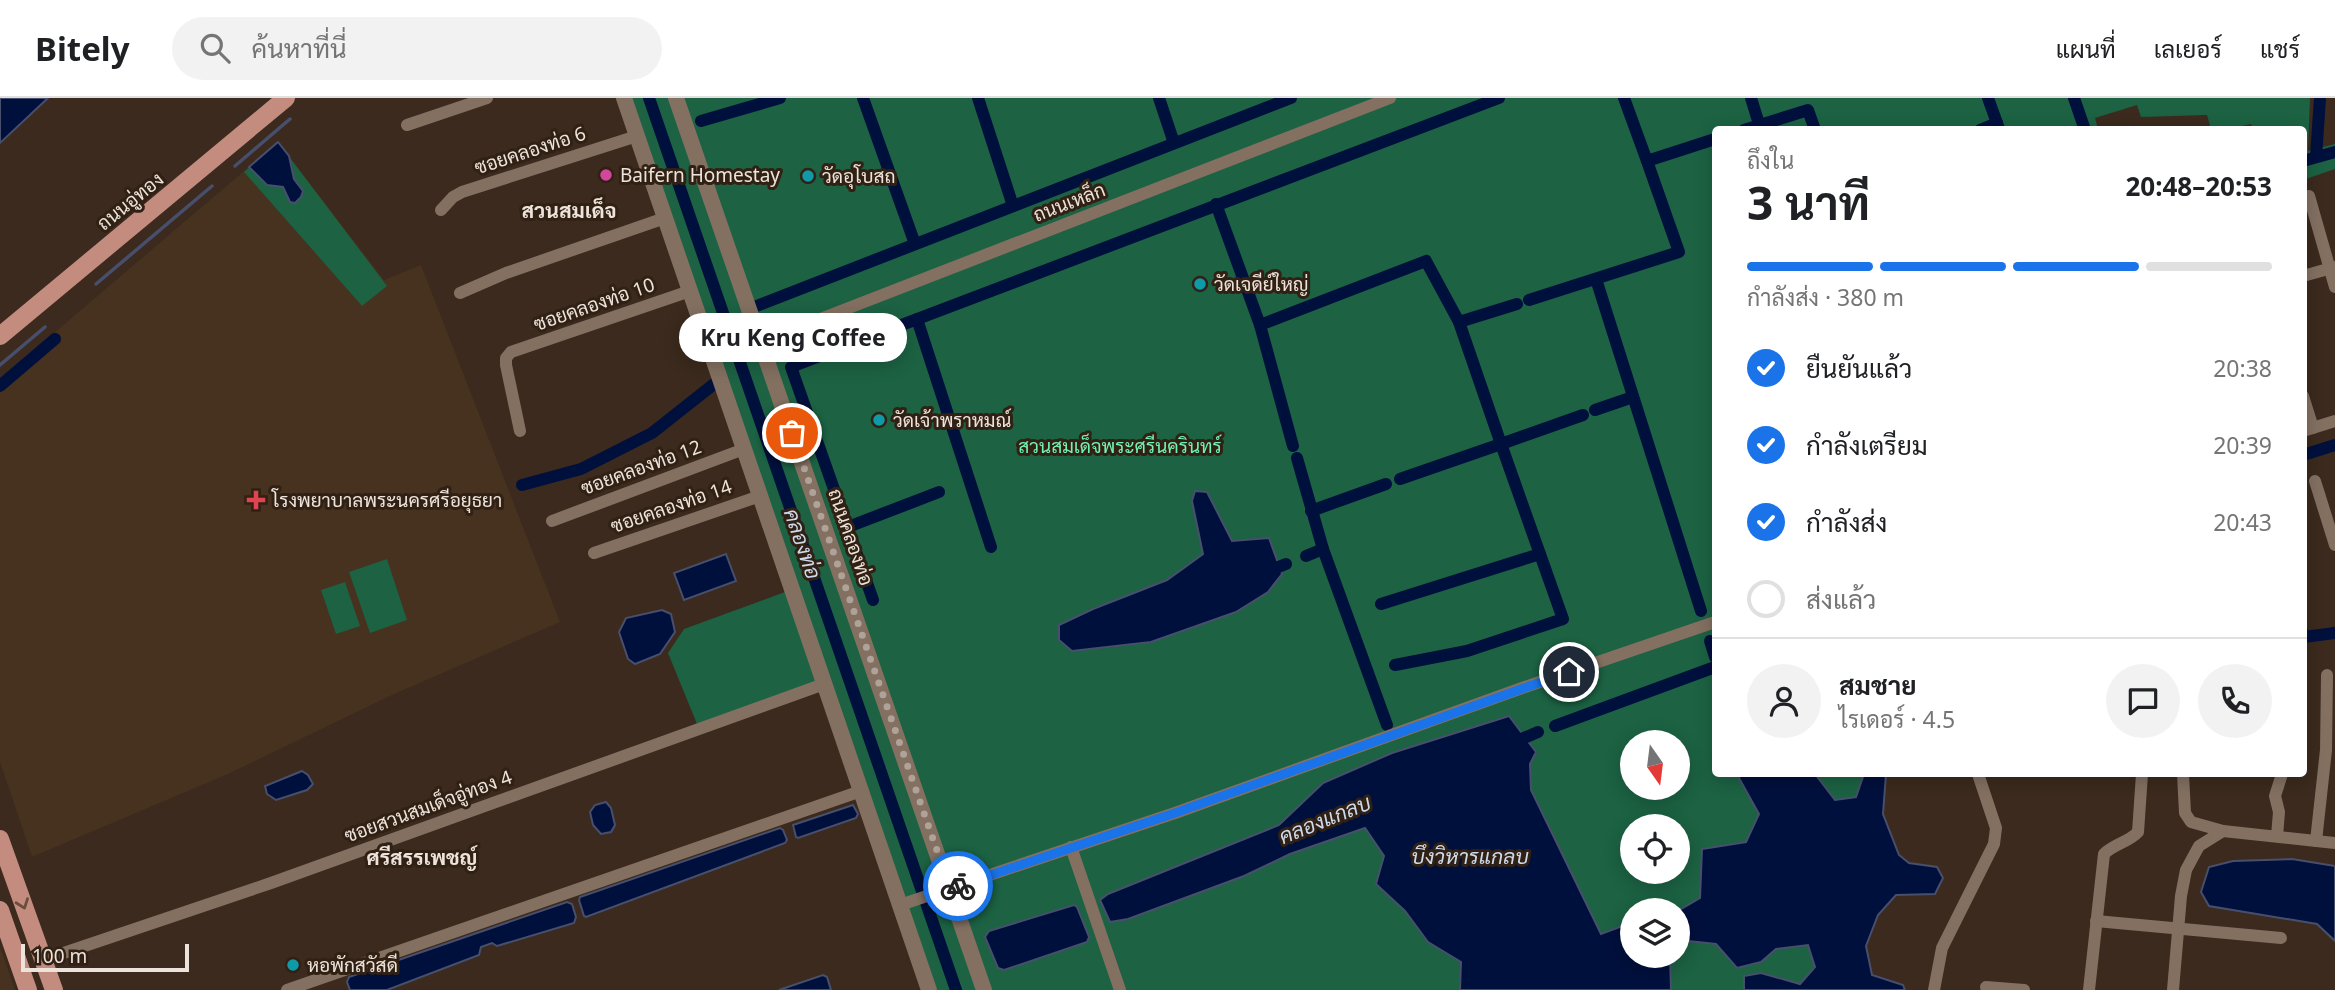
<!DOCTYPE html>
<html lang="th">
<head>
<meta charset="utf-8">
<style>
  body { margin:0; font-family:"Noto Sans",Sarabun,sans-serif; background:#f2f2f2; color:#202124; height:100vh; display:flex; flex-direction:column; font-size:26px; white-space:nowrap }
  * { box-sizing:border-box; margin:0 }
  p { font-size:23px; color:#757577 }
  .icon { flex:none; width:38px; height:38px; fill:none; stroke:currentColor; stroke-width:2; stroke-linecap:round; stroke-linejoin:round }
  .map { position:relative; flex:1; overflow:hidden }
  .side { position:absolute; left:1712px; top:28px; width:595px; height:651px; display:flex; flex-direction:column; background:#fff; border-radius:7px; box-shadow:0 4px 18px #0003 }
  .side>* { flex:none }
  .needle { width:46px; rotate:166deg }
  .controls { position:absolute; left:1620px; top:632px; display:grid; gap:14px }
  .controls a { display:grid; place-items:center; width:70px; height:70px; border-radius:50%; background:#fff; box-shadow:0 4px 18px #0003; font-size:35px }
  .scale { position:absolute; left:21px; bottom:18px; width:168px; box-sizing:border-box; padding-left:7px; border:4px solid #eee3da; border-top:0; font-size:19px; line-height:24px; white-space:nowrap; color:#eee3da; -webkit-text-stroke:5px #302114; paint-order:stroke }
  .pin { position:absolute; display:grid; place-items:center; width:60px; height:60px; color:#fff; margin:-30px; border:4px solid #fff; border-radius:50%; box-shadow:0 2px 7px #0007 }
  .courier { position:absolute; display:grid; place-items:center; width:70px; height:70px; margin:-35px; border:5px solid #1a73e8; border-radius:50%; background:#fff; color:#222; box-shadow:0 2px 9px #0007 }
  .bubble { position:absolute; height:49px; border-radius:24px; background:#fff; box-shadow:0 4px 18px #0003; font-size:23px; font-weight:700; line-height:49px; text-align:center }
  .summary em { font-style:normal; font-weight:700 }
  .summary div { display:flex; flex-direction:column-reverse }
  .summary { display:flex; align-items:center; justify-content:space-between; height:119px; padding:0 35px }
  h1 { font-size:46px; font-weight:700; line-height:52px }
  .bar { display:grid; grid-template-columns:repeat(4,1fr); gap:10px 7px; align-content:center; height:84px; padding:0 35px }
  .bar i { height:9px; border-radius:5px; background:#e0e0e0 }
  .bar .on { background:#1a73e8 }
  .bar p { grid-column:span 4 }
  .line { display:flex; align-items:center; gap:18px; padding:0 35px; border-top:2px solid #e0e0e0 }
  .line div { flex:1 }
  .round { display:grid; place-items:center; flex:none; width:74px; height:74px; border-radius:37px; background:#f2f2f2 }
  ol { padding:0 35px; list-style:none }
  li { display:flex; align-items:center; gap:21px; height:77px }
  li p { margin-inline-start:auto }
  li .icon { padding:7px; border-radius:50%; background:#1a73e8; color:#fff; stroke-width:4 }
  li:last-child { color:#757577 }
  li i { width:38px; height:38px; border:4px solid #e0e0e0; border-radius:50% }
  header { display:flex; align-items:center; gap:42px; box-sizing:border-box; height:98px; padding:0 35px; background:#fff; border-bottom:2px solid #e0e0e0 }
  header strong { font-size:33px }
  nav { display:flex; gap:38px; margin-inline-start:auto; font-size:24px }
  .search { width:490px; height:63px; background:#f2f2f2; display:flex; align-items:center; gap:18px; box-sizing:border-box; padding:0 24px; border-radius:38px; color:#757577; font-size:26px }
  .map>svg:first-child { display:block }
  .built { fill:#47311f }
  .green { fill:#1c6243; fill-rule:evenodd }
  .water { fill:#00103d; stroke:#474f6c; stroke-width:2 }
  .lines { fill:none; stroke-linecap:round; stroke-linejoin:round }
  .stream { stroke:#474f6c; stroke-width:3.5 }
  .canal { stroke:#00103d; stroke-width:12 }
  .minor { stroke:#837061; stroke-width:12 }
  .tertiary { stroke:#837061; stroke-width:16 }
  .primary { stroke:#c38c7f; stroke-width:18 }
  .oneway { stroke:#6b4c3f }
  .done { stroke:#afa298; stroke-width:7; stroke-dasharray:0 12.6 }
  .route { stroke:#1a73e8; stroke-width:9 }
  .hotel-dot { fill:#d1479c; stroke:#302114; stroke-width:2.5 }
  .culture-dot { fill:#0f9aa8; stroke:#302114; stroke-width:2.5 }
  .health-dot { fill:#e0444e; stroke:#302114; stroke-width:2.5 }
  .labels { text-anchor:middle; stroke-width:6; stroke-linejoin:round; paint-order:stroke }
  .street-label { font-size:19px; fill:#eee3da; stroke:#302114 }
  .poi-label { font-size:19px; fill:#eee3da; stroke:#302114; text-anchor:start }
  .park-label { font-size:19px; fill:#72f2b5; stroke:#302114 }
  .neighbourhood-label { font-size:21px; font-weight:bold; fill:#eee3da; stroke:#302114 }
  .water-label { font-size:21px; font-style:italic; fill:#ced9ec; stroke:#302114 }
</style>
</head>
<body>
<header>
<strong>Bitely</strong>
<div class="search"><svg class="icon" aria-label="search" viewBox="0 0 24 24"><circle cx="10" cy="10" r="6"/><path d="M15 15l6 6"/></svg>ค้นหาที่นี่</div>
<nav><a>แผนที่</a><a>เลเยอร์</a><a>แชร์</a></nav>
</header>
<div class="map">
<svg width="2335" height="892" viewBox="0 0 2335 892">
  <rect width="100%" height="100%" fill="#3b2a1d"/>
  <g class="built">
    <path d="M278,44l106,138 37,-15 139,357 -168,73 -164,79 -196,83 -32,-95v-383z"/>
    <path d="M0,849l15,43h-15z"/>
  </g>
  <g class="green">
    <path d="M630,0h1680l-2,53 27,-7v25l-32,11v-50l-50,-1 -2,-5 -21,5h-19l-4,-14 -66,2 -4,-12 -42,13 3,11 -383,1v644h171l-3,40 16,41 10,8 28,4 6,11 -8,16 -39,1 -18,20 -12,31 6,29 31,10 2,5h-968zM1633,644h45v46h-45zM1633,728h45v46h-45zM1633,812h45v46h-45z"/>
    <path d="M278,44l109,144 -25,20 -118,-134z"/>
    <path d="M387,461l20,61 -37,13 -21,-61z"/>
    <path d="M345,484l15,44 -24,8 -15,-44z"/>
    <path d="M785,494l31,90 -119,42 -29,-71 16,-24z"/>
  </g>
  <g class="water">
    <path d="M0,0h48l-48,45z"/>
    <path d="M278,44l11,14 5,23 9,12 -2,6 -6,6 -5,-1 -7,-15 -16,-2 -18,-18z"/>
    <path d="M1195,393l12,1 25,49 37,-3 13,36 -14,18 -32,20 -85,30 -79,9 -13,-11v-15l34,-16 74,-29 36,-26 -11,-53z"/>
    <path d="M726,456l10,27 -52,19 -10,-27z"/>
    <path d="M662,512l9,4 4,18 -15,22 -25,10 -7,-5 -9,-27 7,-14z"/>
    <path d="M1509,618l27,36 -6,12 1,26 70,144 32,-12v34h37l1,34h-211l1,-28 -33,-20 -23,-31 -29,-27 8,-28 -19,-28 -75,26 -46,22 -116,43 -18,3 -10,-22 8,-6 171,-69 44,-42 69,-30z"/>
    <path d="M302,673l6,4 5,9 -6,6 -31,10 -9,-6 -2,-8z"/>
    <path d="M1740,676h75l20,26 21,-3 8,-23h22l-3,40 16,41 10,8 28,4 6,11 -8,16 -39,1 -18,20 -12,31 6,29 31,10 2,5h-161v-14l17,-3 39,11 15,-17 -7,-22 -32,4 -15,13 -24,6 -21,-24 -28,-3 -10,-30 22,-13 2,-49 44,-7 13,-28 -20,-36z"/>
    <path d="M606,704l5,6 4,17 -4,7 -10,2 -8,-9 -3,-13 5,-7z"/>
    <path d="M853,707l5,9 -2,4 -58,20 -2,-1 -3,-12z"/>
    <path d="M780,730l3,2 4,10 -2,3 -199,74 -2,-1 -5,-16 1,-3z"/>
    <path d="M2292,761l43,7v75l-18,-17 -108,-18 -8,-14 8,-25 24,-6z"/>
    <path d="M567,804l5,2 4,13 -2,6 -77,23 -5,-3 -11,4 -2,8 -92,35h-37l-3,-8 2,-5z"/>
    <path d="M1074,807l3,2 12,30 -2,5 -83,28 -6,-2 -13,-31 4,-6z"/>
    <path d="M823,877l4,2 4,13h-52z"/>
  </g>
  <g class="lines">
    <g class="stream">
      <path d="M235,68l55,-47"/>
      <path d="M96,186l116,-98"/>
      <path d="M0,267l45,-38"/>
    </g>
    <g class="canal">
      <path d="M649,0l307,892"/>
      <path d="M863,0l52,146"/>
      <path d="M978,0l35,108"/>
      <path d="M1159,0l15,45"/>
      <path d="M1624,0l23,63"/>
      <path d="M1751,0l8,26"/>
      <path d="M1988,0l9,25"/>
      <path d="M2074,0l11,32"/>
      <path d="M701,23l79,-23"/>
      <path d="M1744,32l64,-20 7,20"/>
      <path d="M1980,32l17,-7 2,6"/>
      <path d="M2316,59l4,-59"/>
      <path d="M2303,63l32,-9"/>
      <path d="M1216,106l44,121"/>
      <path d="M1596,181l105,332"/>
      <path d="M1529,202l150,-48 -32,-91 68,-22"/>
      <path d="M754,209l537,-209"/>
      <path d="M917,221l74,228"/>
      <path d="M1459,224l42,122 82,-29"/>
      <path d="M0,288l55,-47"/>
      <path d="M1595,312l38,-13"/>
      <path d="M1293,348l-33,-121 166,-64 33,61 58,-18"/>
      <path d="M2303,357l32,-10"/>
      <path d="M1297,360l26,91 64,176"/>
      <path d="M522,387l59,-16 71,-36 62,-49"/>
      <path d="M1311,413l75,-27"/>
      <path d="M848,429l91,-35"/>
      <path d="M1306,458l17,-7"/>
      <path d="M1263,475l23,-9"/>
      <path d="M873,502l-82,-233 708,-269"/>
      <path d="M1381,506l159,-50"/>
      <path d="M2303,535l1,4 31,-4"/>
      <path d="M1710,543l5,16"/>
      <path d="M1395,567l72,-14 96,-32 -62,-175 -101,35"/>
      <path d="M1555,628l160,-59"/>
      <path d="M1512,645l26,-11"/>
    </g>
    <g class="minor">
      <path d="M407,27l80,-27"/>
      <path d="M2309,98l26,91"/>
      <path d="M441,112l12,-13 9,-5 175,-56"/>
      <path d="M2303,178l32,-9"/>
      <path d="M460,195l46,-20 159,-55"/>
      <path d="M761,244l629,-244"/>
      <path d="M2303,298l10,32"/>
      <path d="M520,333l-14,-66v-7l5,-6 179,-61"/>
      <path d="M2303,333l32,-10"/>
      <path d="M2315,383l20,64"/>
      <path d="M552,423l192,-72"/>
      <path d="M594,455l166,-57"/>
      <path d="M2183,676l2,39 6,9 32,9"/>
      <path d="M2277,738l2,-24 -4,-16 7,-22"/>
      <path d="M2316,743l10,-91 1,-75"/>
      <path d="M1071,749l49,143"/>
      <path d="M900,807l275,-92 347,-125 193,-66"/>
      <path d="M2096,823l185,17"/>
      <path d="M43,862l228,-77 553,-199"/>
      <path d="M1986,889l38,3"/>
      <path d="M287,892l574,-199"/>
      <path d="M1934,892l8,-42 52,-104 2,-16 -18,-54"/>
      <path d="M2089,892l15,-136c10,-10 25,-12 34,-22l4,-58"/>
      <path d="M2173,892l8,-94 5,-26 13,-24 24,-15 112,12"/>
    </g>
    <g class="tertiary">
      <path d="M624,0l305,892"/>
      <path d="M676,0l308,892"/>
    </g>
    <g class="primary">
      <path d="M0,238l286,-238"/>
      <path d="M0,741l54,151"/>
      <path d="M0,812l28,80"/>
    </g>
  </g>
  <defs><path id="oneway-chevron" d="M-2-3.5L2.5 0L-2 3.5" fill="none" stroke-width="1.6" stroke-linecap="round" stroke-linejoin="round" transform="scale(1.75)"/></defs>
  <use class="oneway" href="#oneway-chevron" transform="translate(23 806) rotate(70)"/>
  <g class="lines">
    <path class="done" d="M792,335l158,455 8,-2"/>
    <path class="route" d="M958,788l217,-73 394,-141"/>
  </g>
  <circle class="hotel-dot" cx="606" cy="77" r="7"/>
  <g class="culture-dot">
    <circle cx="808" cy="78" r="7"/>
    <circle cx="1200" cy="186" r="7"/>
    <circle cx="879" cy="322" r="7"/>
    <circle cx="293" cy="867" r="7"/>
  </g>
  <path class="health-dot" d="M252.5 391.5h7v7h7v7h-7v7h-7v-7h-7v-7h7z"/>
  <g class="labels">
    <g class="street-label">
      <text transform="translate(530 52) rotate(-18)" y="7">ซอยคลองท่อ 6</text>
      <text transform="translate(130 103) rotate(-39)" y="7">ถนนอู่ทอง</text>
      <text transform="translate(1069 104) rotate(-21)" y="7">ถนนเหล็ก</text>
      <text transform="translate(594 206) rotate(-19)" y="7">ซอยคลองท่อ 10</text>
      <text transform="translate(641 369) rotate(-20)" y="7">ซอยคลองท่อ 12</text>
      <text transform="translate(671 408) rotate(-19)" y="7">ซอยคลองท่อ 14</text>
      <text transform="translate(851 439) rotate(71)" y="7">ถนนคลองท่อ</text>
      <text transform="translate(428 708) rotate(-20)" y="7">ซอยสวนสมเด็จอู่ทอง 4</text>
    </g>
    <g class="poi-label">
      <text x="620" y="84">Baifern Homestay</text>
      <text x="822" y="85">วัดอุโบสถ</text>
      <text x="1214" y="193">วัดเจดีย์ใหญ่</text>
      <text x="893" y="329">วัดเจ้าพราหมณ์</text>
      <text x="272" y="409">โรงพยาบาลพระนครศรีอยุธยา</text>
      <text x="307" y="874">หอพักสวัสดี</text>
    </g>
    <g class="park-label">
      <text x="1120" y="355">สวนสมเด็จพระศรีนครินทร์</text>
    </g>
    <g class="neighbourhood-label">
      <text x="569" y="120">สวนสมเด็จ</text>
      <text x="422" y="767">ศรีสรรเพชญ์</text>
    </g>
    <g class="water-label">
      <text transform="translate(802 446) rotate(71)" y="7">คลองท่อ</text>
      <text transform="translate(1325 722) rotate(-22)" y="7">คลองแกลบ</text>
      <text x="1470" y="766">บึงวิหารแกลบ</text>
    </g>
  </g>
</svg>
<div class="controls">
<a><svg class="needle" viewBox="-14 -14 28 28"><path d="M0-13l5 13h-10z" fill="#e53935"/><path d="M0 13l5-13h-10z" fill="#757577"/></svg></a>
<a><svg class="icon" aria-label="locate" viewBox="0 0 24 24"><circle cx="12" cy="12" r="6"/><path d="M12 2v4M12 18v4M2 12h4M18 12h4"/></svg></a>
<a><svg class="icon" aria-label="layers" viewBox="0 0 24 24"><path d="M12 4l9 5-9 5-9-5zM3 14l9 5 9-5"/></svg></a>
</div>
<div class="scale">100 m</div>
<div class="pin" style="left:792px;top:335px;background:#ea580c"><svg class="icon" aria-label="bag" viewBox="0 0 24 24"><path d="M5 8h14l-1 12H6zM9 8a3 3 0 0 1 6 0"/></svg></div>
<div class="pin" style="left:1569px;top:574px;background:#1f2937"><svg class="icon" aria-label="home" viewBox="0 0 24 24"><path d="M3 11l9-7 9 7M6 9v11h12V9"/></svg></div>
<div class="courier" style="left:958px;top:788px"><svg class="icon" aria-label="bike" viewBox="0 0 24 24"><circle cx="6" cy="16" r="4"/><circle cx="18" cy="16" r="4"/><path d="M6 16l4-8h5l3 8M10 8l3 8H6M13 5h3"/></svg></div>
<div class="bubble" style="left:679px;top:215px;width:228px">Kru Keng Coffee</div>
<section class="side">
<div class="summary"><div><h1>3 นาที</h1><p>ถึงใน</p></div><em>20:48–20:53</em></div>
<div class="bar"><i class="on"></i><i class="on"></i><i class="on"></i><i></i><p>กำลังส่ง · 380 m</p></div>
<ol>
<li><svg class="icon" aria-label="check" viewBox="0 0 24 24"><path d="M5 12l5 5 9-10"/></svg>ยืนยันแล้ว<p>20:38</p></li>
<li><svg class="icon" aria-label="check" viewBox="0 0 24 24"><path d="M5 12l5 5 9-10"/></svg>กำลังเตรียม<p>20:39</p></li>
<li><svg class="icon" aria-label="check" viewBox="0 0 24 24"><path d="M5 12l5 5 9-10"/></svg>กำลังส่ง<p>20:43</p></li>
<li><i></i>ส่งแล้ว</li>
</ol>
<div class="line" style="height:126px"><a class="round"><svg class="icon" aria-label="person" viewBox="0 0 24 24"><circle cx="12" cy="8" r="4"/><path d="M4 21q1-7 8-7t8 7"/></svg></a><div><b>สมชาย</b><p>ไรเดอร์ · 4.5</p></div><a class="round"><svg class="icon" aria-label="chat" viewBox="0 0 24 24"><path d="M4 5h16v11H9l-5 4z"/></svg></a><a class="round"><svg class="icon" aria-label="phone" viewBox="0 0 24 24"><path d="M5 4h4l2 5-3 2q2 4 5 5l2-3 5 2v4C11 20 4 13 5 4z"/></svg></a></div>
</section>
</div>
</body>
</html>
